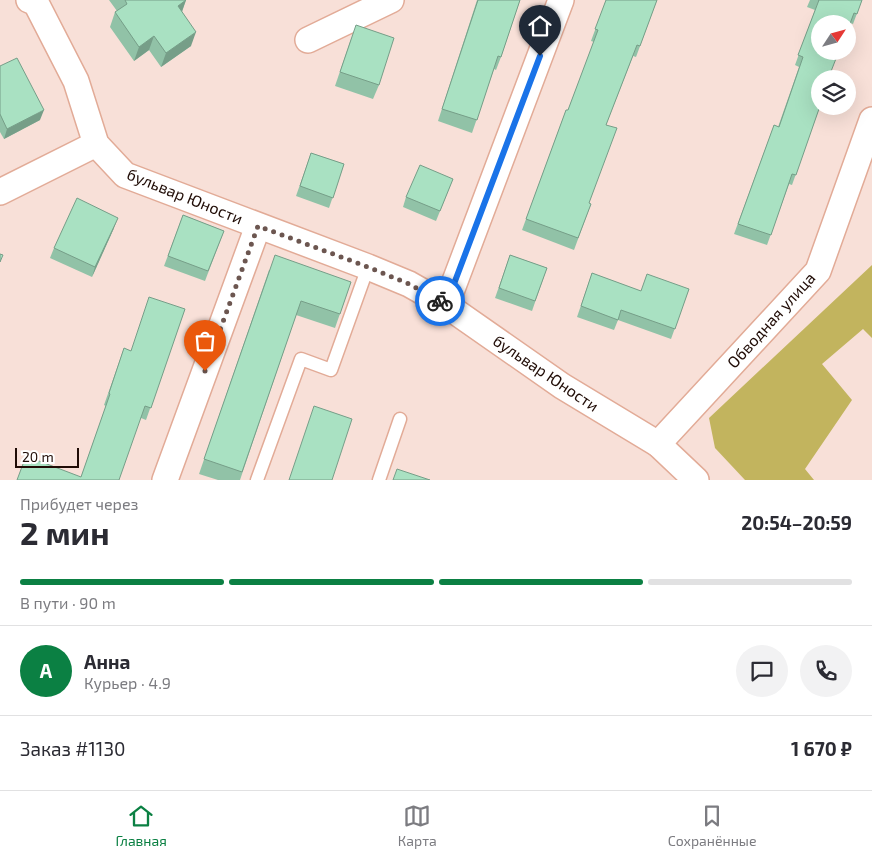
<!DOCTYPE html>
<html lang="ru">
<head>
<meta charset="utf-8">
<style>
  body { margin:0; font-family:"Exo 2",sans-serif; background:#f2f2f3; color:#2b2b33; height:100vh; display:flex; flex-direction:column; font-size:19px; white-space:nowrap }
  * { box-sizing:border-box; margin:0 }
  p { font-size:16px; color:#7c7c81 }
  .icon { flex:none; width:28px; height:28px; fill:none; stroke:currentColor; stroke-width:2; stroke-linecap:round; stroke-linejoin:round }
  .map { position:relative; height:480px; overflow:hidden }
  .details { display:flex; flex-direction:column; background:#fff; flex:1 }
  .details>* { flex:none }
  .needle { width:32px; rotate:54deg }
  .buttons { position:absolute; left:811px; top:15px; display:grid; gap:10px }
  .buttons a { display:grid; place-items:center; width:45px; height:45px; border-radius:50%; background:#fff; box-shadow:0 5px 20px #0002; font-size:25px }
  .scale { position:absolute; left:15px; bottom:12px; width:64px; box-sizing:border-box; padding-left:5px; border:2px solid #200c06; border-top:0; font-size:14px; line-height:18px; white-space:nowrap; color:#200c06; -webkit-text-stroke:4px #fff; paint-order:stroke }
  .pin { position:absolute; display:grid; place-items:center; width:42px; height:42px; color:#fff; margin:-51px -21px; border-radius:50% 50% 50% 0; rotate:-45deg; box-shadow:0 0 5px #0007 }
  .pin .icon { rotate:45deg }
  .courier { position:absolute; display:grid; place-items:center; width:50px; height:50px; margin:-25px; border:4px solid #1a73e8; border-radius:50%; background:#fff; color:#222; box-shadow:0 1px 6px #0007 }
  .headline em { font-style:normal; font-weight:700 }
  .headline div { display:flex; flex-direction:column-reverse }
  .headline { display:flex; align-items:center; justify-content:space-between; height:85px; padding:0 20px }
  h1 { font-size:32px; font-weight:700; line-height:38px }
  .bar { display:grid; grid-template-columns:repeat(4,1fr); gap:8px 5px; align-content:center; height:60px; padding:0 20px }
  .bar i { height:6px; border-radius:4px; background:#e1e1e2 }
  .bar .active { background:#0b8043 }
  .bar p { grid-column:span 4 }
  .line { display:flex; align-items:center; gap:12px; padding:0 20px; border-top:1px solid #e1e1e2 }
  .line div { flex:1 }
  .round { display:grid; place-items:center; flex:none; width:52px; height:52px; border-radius:26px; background:#f2f2f3 }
  .dock { display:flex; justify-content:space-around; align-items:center; height:70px; border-top:1px solid #e1e1e2; background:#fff; font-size:14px; color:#7c7c81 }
  .dock a { display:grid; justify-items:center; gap:2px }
  .dock .active { color:#0b8043 }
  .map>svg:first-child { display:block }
  .forest { fill:#c2b45e }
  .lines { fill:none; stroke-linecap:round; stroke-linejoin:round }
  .lane-casing { stroke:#e2ab97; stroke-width:15 }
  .street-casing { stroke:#e2ab97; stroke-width:28 }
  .lane { stroke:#fff; stroke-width:12 }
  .street { stroke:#fff; stroke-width:25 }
  .wall { fill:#91c2a7 }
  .shaded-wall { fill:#769e88 }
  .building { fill:#a9e1c2; stroke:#769e88 }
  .done { stroke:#6c5650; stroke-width:5; stroke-dasharray:0 9 }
  .route { stroke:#1a73e8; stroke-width:6 }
  .labels { text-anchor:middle; stroke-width:5; stroke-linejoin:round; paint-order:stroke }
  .street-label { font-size:16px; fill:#200c06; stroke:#fff }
</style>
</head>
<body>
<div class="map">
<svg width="872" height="480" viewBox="0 0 872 480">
  <rect width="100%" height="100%" fill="#f8e0d8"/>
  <path class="forest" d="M872,265v73l-9,-9 -41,35 30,36 -47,69 9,11h-69l-30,-32 -6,-30z"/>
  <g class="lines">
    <defs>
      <g id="lane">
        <path d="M257,480l44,-121 30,11 37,-103"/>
        <path d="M379,480l21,-61"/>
      </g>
      <g id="street">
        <path d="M29,0l7,3 40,78 20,63 29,31 243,92 41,17 37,21 116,81 96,58 38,36"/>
        <path d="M308,40l83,-40"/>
        <path d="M0,192l96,-48"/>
        <path d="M446,305l115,-305"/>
        <path d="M658,444l160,-173 54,-151"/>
        <path d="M165,480l93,-254"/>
      </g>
    </defs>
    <use href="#lane" class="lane-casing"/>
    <use href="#street" class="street-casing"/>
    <use href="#lane" class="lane"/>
    <use href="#street" class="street"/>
  </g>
  <g class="wall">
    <path d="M109,0h77l-4,12 9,34 -30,21 -12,-17 -15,11 -24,-34 5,-15 2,-1z"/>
    <path d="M477,0h43l-19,57 -5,13 -2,-1 -22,64 -34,-12z"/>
    <path d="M606,0h51l-21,57 -3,-1 -27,69 -17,78 2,1 -17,46 -52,-20 44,-120h2l26,-68 -3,-1z"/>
    <path d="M810,0h52l-9,24 -3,-1 -30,56v27l-28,79 -3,-1 -22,61 -33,-11 40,-109 4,2 21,-60 -4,-2 20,-55 -8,-3z"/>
    <path d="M351,39l28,46 -6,14 -38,-13z"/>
    <path d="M0,66l40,54 -36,19 -4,-7z"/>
    <path d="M311,153l33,11 -15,44 -33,-12z"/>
    <path d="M453,179l-17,42 -33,-14 3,-10z"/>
    <path d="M183,215l41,16 -19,50 -41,-15z"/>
    <path d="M114,228l-22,49 -42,-19 4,-10z"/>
    <path d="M510,255l37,13 -15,43 -37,-13z"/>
    <path d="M269,270l82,12 -16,46 -39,-13 -56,165h-22l-19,-6z"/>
    <path d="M592,273l48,18 49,-2 -18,50 -53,-19 -4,10 -37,-13z"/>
    <path d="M185,309l-39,111 -5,-2 -60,59 25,-71 -2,-1 20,-57 7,3z"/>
  </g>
  <g class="shaded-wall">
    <path d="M186,0l-5,14 -3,-8z"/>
    <path d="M196,32l-5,14 -30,21 5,-14z"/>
    <path d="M154,36l-5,14 -15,11 5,-14z"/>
    <path d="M44,110l-4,10 -36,19 3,-10z"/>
    <path d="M118,218l-4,10 -22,49 3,-10z"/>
  </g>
  <g class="building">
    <path d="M125,0h61l-8,6 18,26 -30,21 -12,-17 -15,11 -24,-35 12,-8z"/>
    <path d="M478,0h42l-19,57 -3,-1 -21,64 -35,-11z"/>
    <path d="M606,0h51l-17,46 -3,-1 -31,80 11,3 -28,75 2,1 -13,34 -52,-19 40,-109h2l30,-80 -3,-1z"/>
    <path d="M818,0h44l-5,14 -3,-1 -6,16v-5h-28v27h19l-11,28h-8v27l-24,69 -4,-1 -21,61 -33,-11 36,-99 5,2 24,-70 -5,-2 21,-55z"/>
    <path d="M356,25l38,13 -15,47 -39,-13z"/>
    <path d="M17,58l27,52 -37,19 -7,-15v-48z"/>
    <path d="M311,153l33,11 -11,34 -33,-12z"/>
    <path d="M420,165l33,14 -13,32 -34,-14z"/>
    <path d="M77,198l41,20 -23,49 -41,-19z"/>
    <path d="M183,215l41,16 -16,40 -40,-15z"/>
    <path d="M0,254l3,1 -3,7z"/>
    <path d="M275,255l76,27 -11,32 -39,-13 -59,171 -38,-13z"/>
    <path d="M510,255l37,13 -12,33 -36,-13z"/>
    <path d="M592,273l49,18 6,-17 42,15 -14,40 -54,-19 -3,10 -37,-14z"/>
    <path d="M149,297l36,12 -34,99 -6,-2 -26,74h-102l9,-24 55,21 29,-83 -1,-1 15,-45 7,3z"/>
    <path d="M314,406l38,13 -20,61h-43z"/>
    <path d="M397,469l33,11h-37z"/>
  </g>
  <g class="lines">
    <path class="done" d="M205,371l53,-145 110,41 41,17 31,17"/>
    <path class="route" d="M440,301l6,4 94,-249"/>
  </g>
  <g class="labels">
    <g class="street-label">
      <text transform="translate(185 196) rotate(22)" y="6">бульвар Юности</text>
      <text transform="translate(771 320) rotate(-48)" y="6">Обводная улица</text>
      <text transform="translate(546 373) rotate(34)" y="6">бульвар Юности</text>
    </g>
  </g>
</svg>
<div class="buttons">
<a><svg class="needle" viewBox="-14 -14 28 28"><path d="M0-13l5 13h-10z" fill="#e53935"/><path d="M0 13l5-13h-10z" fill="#7c7c81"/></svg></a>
<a><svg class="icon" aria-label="layers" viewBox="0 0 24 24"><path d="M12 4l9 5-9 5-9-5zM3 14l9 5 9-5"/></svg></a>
</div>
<div class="scale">20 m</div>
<div class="pin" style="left:205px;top:371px;background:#ea580c"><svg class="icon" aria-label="bag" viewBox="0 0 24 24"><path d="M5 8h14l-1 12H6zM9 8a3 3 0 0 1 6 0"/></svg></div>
<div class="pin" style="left:540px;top:56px;background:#1f2937"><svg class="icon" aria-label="home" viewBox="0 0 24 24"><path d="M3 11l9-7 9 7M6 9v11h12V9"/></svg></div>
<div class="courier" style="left:440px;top:301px"><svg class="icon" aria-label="bike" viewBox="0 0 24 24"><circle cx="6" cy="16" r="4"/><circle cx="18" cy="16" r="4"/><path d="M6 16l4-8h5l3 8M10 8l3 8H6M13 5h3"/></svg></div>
</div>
<section class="details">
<div class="headline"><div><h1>2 мин</h1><p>Прибудет через</p></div><em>20:54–20:59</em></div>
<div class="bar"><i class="active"></i><i class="active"></i><i class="active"></i><i></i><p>В пути · 90 m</p></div>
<div class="line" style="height:90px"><b class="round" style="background:#0b8043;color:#fff">А</b><div><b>Анна</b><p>Курьер · 4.9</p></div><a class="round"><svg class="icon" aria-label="chat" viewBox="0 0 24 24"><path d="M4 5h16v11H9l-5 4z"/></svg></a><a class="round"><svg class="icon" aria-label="phone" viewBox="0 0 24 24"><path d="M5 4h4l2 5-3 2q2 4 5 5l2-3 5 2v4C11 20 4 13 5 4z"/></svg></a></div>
<div class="line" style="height:65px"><div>Заказ #1130</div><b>1 670 ₽</b></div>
</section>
<nav class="dock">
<a class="active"><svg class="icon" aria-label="home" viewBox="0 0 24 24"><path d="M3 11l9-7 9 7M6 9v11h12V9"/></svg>Главная</a>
<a><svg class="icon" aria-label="map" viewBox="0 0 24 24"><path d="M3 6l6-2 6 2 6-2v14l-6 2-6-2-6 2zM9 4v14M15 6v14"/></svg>Карта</a>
<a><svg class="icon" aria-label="saved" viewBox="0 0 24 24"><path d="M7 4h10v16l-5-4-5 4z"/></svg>Сохранённые</a>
</nav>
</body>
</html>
